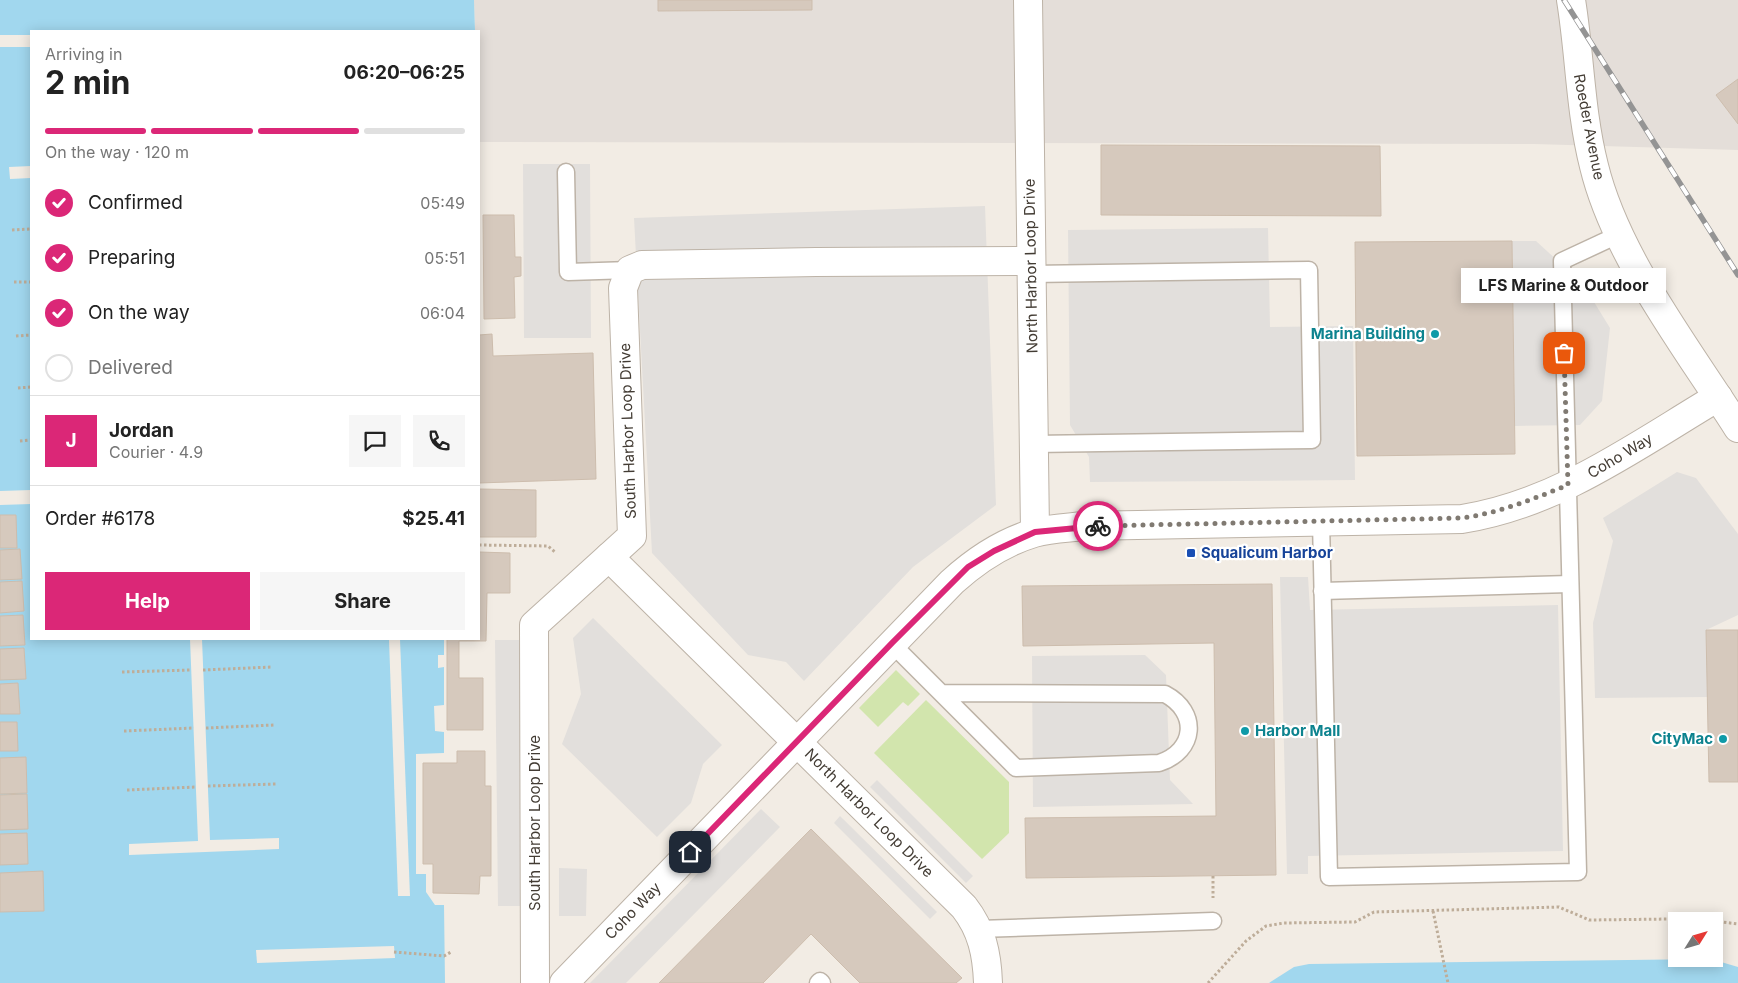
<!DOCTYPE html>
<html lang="en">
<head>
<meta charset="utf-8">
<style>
  body { margin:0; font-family:Inter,sans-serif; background:#f6f6f6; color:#222; height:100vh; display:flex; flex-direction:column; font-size:19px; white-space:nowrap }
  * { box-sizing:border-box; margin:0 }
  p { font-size:16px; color:#767676 }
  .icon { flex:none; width:28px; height:28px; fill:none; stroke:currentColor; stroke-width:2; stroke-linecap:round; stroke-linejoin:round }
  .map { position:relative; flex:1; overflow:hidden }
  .details { position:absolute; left:30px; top:30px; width:450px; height:610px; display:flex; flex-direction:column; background:#fff; border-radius:0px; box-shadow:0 2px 12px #0003 }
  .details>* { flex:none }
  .needle { width:32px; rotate:53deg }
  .tools { position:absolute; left:1668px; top:912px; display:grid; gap:10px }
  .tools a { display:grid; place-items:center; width:55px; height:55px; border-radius:0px; background:#fff; box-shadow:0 2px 12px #0003; font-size:25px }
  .pin { position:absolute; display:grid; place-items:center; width:42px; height:42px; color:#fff; margin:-21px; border-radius:10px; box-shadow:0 2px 8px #0006 }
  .courier { position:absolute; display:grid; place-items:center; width:50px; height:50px; margin:-25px; border:4px solid #db2777; border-radius:50%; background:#fff; color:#222; box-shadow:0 1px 6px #0007 }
  .bubble { position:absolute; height:35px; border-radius:0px; background:#fff; box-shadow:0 2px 12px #0003; font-size:16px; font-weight:700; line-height:35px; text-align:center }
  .head em { font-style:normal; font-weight:700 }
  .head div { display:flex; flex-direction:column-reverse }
  .head { display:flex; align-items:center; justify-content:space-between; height:85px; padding:0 15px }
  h1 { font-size:32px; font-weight:700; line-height:38px }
  .bar { display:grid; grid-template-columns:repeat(4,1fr); gap:8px 5px; align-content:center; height:60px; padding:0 15px }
  .bar i { height:6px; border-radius:4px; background:#e0e0e0 }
  .bar .current { background:#db2777 }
  .bar p { grid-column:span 4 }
  .line { display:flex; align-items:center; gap:12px; padding:0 15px; border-top:1px solid #e0e0e0 }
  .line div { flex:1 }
  .round { display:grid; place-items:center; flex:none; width:52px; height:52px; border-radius:0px; background:#f6f6f6 }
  ol { padding:0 15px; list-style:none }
  li { display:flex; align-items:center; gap:15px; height:55px }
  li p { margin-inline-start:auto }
  li .icon { padding:5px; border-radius:50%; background:#db2777; color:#fff; stroke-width:4 }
  li:last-child { color:#767676 }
  li i { width:28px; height:28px; border:2px solid #e0e0e0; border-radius:50% }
  .cta { display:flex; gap:10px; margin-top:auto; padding:10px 15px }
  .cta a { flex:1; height:58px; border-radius:0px; background:#db2777; color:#fff; font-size:20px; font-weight:700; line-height:58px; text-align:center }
  .cta a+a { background:#f6f6f6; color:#222 }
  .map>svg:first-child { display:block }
  .industrial { fill:#e4ded9 }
  .green { fill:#d2e5ad }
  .parking { fill:#e2dfdc }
  .water { fill:#a1d7ee }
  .pier { fill:#f2ece4 }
  .building { fill:#d6c9bd; stroke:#cdbdad }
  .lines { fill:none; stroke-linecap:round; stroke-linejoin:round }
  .service-casing { stroke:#bdb3a7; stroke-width:19 }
  .minor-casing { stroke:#bdb3a7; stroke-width:30 }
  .tertiary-casing { stroke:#bdb3a7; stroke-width:30 }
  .path { stroke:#bead99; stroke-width:3; stroke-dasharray:2.5 2.5; stroke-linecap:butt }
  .service { stroke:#fff; stroke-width:16 }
  .minor { stroke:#fff; stroke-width:28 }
  .tertiary { stroke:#fff; stroke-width:28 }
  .rail-casing { stroke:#949494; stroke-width:5.5 }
  .rail { stroke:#fff; stroke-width:4; stroke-dasharray:11; stroke-linecap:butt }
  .done { stroke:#807a72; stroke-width:5; stroke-dasharray:0 9 }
  .route { stroke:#db2777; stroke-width:6 }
  .culture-dot { fill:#0f9aa8; stroke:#fff; stroke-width:2 }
  .transit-dot { fill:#1a4fb4; stroke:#fff; stroke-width:2 }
  .labels { text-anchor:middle; stroke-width:4.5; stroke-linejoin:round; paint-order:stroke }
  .street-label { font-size:15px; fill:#433c34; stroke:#fff }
  .culture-label { font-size:15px; font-weight:bold; fill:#0d838f; stroke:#fff; text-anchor:end }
  .transit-label { font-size:15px; font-weight:bold; fill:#164399; stroke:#fff; text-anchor:start }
</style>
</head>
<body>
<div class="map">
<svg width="1738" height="983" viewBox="0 0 1738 983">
  <rect width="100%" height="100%" fill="#f2ece4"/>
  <path class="industrial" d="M474,0h1264v150l-204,-6 -1055,-2v-111h-4z"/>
  <g class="green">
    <path d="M896,670l24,24 -12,12 -5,-4 -25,25 -19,-19z"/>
    <path d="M926,700l83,82v51l-27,26 -108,-106z"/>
  </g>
  <g class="parking">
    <path d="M523,164h67l1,174h-67z"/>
    <path d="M985,206l11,299 -83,62 -109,114 -18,-19 -38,-7 -96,-102 -18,-335z"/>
    <path d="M1268,228l2,99 83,-1 2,154 -265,2 -1,-25 -19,-32 -2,-195z"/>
    <path d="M1512,241h24l47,43 27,44 -8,73 -22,24 -65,1z"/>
    <path d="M1677,472l19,6 42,56v81l-32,15 2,67 -113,1 -2,-75 20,-82 -10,-23z"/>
    <path d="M1280,577h28l2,33 248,-5 5,246 -255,5v18h-21z"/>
    <path d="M593,618l129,127 -19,19 -12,39 -34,34 -95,-93 19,-50 -8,-56z"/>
    <path d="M495,640h28l3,266h-28z"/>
    <path d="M1145,655l21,20 4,105 23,24 -160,3 -1,-151z"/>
    <path d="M877,780l96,96 -7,7 -96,-96z"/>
    <path d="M761,809l19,18 -154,156h-36z"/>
    <path d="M840,816l97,96 -7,7 -96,-96z"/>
    <path d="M559,868l28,1 -1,47h-27z"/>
  </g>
  <g class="water">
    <path d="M0,0h474l1,31h-444v608h413v16h-6v13l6,-1v38l-10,1 1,25 9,1v21l-28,1v120h10v18l9,13h9l1,78h-445z"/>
    <path d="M1711,959l27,8v16h-469l25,-16 15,-3z"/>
  </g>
  <g class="pier">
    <rect x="0" y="35" width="31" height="12"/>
    <path d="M31,166v12l-21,1 -1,-12z"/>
    <path d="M31,490v14l-31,1v-14z"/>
    <path d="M190,639h12l8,201 69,-2v11l-150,6v-11l69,-3z"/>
    <path d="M389,639h11l10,257h-12z"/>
    <path d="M394,946l1,12 -138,5 -1,-13z"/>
  </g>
  <g class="building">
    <path d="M658,0h154v10l-154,1z"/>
    <path d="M1738,79v45l-22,-29z"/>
    <path d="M1101,145l279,1 1,70 -280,-1z"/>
    <path d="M483,215h31l1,42h6v19l-7,1 1,41 -31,1z"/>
    <path d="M1512,241l3,213 -158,2 -2,-214z"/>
    <path d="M492,334l1,22 100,-3 3,126 -117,4v-148z"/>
    <path d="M479,489l57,1v47h-57z"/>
    <path d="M0,515h16l1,33h-17z"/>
    <path d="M20,549l2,30 -22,1v-30z"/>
    <path d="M479,552l31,1v40h-23l-1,48h-27v37h24v52h-36v-91h32z"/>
    <path d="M22,581l2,30 -24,2v-31z"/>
    <path d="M1272,584l4,291 -250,3 -1,-60 191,-2 -2,-173 -191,3 -1,-60z"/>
    <path d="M23,615l2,30 -25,1v-30z"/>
    <path d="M1706,630h32v152h-29z"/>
    <path d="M24,648l2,31 -26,1v-31z"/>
    <path d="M18,683l2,31h-20v-30z"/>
    <path d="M0,722h17l1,29h-18z"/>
    <path d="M457,751h28v35h6v90h-11l-1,18 -46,-1v-29h-10v-101h34z"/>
    <path d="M26,757l1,36 -27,1v-36z"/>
    <path d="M27,794l1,35 -28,1v-35z"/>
    <path d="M811,829l151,149 -6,5h-96l-49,-49 -48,49h-104z"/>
    <path d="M27,833l1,31 -28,1v-31z"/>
    <path d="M43,871l1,40 -44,1v-39z"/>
  </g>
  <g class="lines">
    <defs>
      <g id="service">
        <path d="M566,172l2,100 62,-2"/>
        <path d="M1031,274l278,-4 3,170 -278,4"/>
        <path d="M1321,521l8,356 249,-5 -16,-611 58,-27"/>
        <path d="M1322,591l248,-7"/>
        <path d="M891,643l125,125 143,-5c37,-12 40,-51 6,-69l-224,-1"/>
        <path d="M979,929l234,-8"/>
        <path d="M818,983l2,-2 2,2"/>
      </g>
      <g id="minor">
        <path d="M1028,0l7,532"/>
        <path d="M609,557l355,350c18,23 23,47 24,76"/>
        <path d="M535,983l-1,-358 98,-89 -9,-248 7,-18 12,-5 174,-3 215,-1"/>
        <path d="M564,983l388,-401c23,-21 52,-40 82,-49 16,-5 34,-5 50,-7l378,-7c96,-15 175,-74 256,-122"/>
      </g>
      <path id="tertiary" d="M1571,0c9,55 9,111 23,166 22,91 94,183 144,262"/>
    </defs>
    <use href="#service" class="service-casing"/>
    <use href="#minor" class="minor-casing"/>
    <use href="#tertiary" class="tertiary-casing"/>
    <g class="path">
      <path d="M12,230l19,-1"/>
      <path d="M14,282h17"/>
      <path d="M16,336l15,-1"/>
      <path d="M18,388l13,-1"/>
      <path d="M20,441l11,-1"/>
      <path d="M479,545l69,1 7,6"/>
      <path d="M203,670l69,-3"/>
      <path d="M122,672l69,-2"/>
      <path d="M206,728l68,-3"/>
      <path d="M124,731l70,-3"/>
      <path d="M208,786l68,-2"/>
      <path d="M127,790l69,-3"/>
      <path d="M1213,876v22"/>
      <path d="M1433,911l15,72"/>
      <path d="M1714,921l24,3"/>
      <path d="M394,952l50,4 7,-4"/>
      <path d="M1208,983l38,-42 20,-15 18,-3 71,-1 19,-10 185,-5 30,13 81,-1 42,2"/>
    </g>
    <use href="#service" class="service"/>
    <use href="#minor" class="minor"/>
    <use href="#tertiary" class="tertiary"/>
    <defs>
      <path id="rail" d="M1564,0l174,275"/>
    </defs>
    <use href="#rail" class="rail-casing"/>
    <use href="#rail" class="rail"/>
  </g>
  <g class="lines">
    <path class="done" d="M1098,526l364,-8c37,-5 71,-19 106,-33l-4,-132"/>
    <path class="route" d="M690,852l202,-209 76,-76 26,-16 41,-19 63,-6"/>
  </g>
  <g class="culture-dot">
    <circle cx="1435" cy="334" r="5"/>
    <circle cx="1245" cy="731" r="5"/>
    <circle cx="1723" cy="739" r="5"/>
  </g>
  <rect class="transit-dot" x="1186" y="548" width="10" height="10" rx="2.5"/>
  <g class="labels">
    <g class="street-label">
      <text transform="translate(1589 127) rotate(79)" y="5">Roeder Avenue</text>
      <text transform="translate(1031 266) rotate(-91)" y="5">North Harbor Loop Drive</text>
      <text transform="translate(628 431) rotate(-92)" y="5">South Harbor Loop Drive</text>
      <text transform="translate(1620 456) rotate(-31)" y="5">Coho Way</text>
      <text transform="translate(869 813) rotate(45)" y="5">North Harbor Loop Drive</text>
      <text transform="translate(535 823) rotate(-90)" y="5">South Harbor Loop Drive</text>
      <text transform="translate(633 911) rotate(-46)" y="5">Coho Way</text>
    </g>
    <g class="culture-label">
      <text x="1425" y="339">Marina Building</text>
      <text x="1255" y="736" text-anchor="start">Harbor Mall</text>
      <text x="1713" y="744">CityMac</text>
    </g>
    <g class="transit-label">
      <text x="1201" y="558">Squalicum Harbor</text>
    </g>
  </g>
</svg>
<div class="tools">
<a><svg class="needle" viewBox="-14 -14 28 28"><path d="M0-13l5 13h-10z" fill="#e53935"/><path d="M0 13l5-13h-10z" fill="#767676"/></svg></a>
</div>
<div class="pin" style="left:1564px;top:353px;background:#ea580c"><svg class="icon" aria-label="bag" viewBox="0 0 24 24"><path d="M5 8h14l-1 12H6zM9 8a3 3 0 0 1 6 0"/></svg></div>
<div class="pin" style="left:690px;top:852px;background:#1f2937"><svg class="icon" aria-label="home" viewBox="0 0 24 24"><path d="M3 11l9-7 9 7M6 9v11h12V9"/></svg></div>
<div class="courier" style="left:1098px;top:526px"><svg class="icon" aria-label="bike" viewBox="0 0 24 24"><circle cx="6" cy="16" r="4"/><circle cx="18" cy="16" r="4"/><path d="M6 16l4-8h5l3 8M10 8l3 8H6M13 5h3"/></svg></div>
<div class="bubble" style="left:1461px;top:268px;width:205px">LFS Marine &amp; Outdoor</div>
<section class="details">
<div class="head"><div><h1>2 min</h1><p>Arriving in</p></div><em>06:20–06:25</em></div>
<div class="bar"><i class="current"></i><i class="current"></i><i class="current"></i><i></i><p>On the way · 120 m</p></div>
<ol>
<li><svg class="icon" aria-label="check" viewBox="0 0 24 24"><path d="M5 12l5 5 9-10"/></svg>Confirmed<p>05:49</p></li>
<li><svg class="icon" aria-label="check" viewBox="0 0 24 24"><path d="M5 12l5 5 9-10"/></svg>Preparing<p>05:51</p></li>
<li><svg class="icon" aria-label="check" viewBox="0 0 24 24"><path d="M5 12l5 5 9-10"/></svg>On the way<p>06:04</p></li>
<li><i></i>Delivered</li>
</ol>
<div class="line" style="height:90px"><b class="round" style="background:#db2777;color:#fff">J</b><div><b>Jordan</b><p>Courier · 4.9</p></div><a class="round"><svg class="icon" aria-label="chat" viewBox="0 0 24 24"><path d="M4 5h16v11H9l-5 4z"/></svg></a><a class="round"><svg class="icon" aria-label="phone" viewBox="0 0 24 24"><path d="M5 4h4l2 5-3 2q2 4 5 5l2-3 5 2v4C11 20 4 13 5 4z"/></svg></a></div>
<div class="line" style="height:65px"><div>Order #6178</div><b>$25.41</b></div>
<div class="cta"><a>Help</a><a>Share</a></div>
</section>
</div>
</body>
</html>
